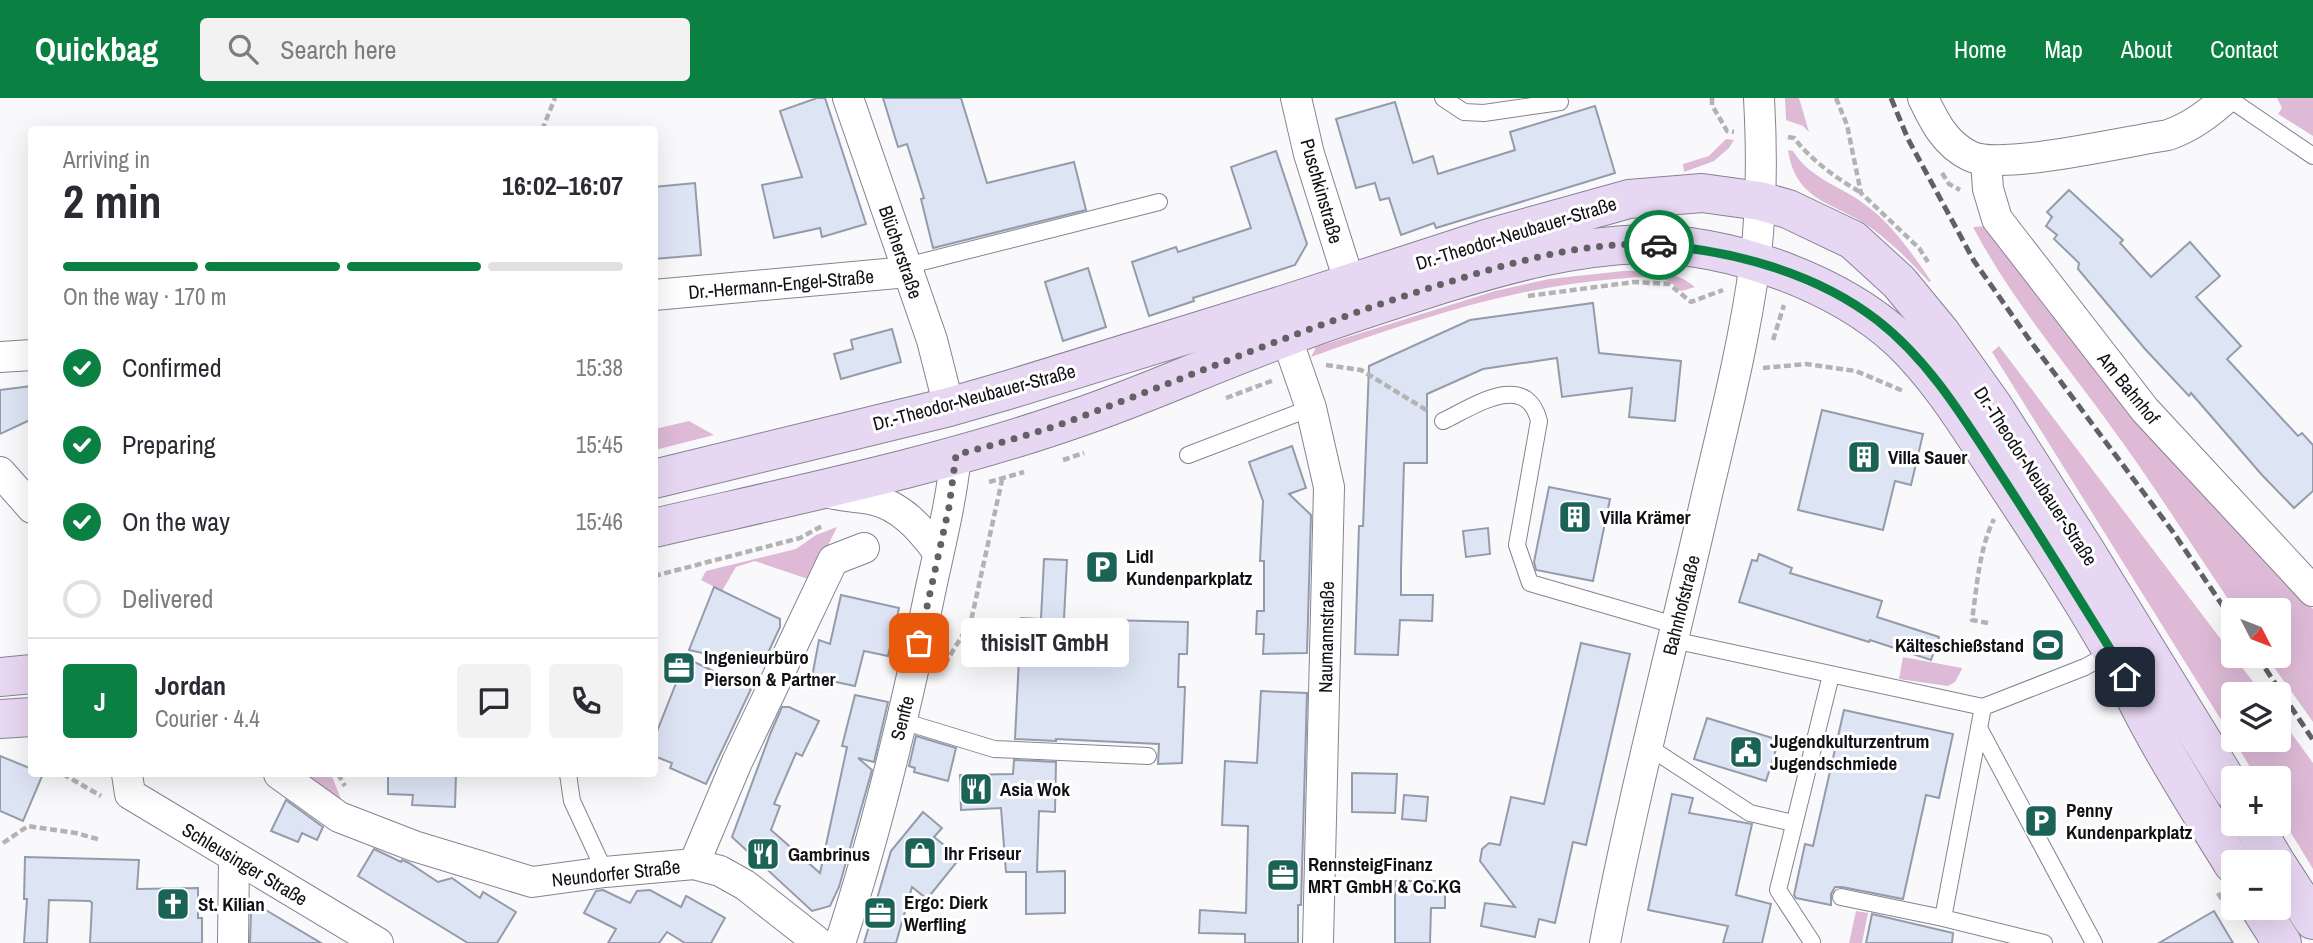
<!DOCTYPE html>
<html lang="en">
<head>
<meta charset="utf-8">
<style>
  body { margin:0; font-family:"Archivo Narrow",sans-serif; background:#f2f2f3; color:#2b2b33; height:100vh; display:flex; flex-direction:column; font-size:26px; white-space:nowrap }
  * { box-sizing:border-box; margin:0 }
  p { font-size:23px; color:#7c7c81 }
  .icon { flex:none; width:38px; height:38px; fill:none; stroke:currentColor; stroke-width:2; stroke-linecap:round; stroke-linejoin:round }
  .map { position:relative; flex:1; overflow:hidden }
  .drawer { position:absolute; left:28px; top:28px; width:630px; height:651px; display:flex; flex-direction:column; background:#fff; border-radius:7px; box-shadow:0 7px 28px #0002 }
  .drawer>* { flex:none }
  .needle { width:46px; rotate:132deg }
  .fabs { position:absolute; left:2221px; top:500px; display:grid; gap:14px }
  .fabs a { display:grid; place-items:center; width:70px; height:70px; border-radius:7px; background:#fff; box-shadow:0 7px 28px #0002; font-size:35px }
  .pin { position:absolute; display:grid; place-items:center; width:60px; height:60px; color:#fff; margin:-30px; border-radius:14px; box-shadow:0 4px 10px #0006 }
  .courier { position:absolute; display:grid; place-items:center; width:70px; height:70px; margin:-35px; border:5px solid #0b8043; border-radius:50%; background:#fff; color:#222; box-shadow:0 2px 9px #0007 }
  .bubble { position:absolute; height:49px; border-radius:7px; background:#fff; box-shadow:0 7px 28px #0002; font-size:23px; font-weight:700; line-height:49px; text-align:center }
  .head em { font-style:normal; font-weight:700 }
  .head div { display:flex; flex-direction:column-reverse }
  .head { display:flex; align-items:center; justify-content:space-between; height:119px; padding:0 35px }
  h1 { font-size:46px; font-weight:700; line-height:52px }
  .bar { display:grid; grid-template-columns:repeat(4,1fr); gap:10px 7px; align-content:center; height:84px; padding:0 35px }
  .bar i { height:9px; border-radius:5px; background:#e1e1e2 }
  .bar .active { background:#0b8043 }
  .bar p { grid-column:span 4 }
  .line { display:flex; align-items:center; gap:18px; padding:0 35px; border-top:2px solid #e1e1e2 }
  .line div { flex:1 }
  .round { display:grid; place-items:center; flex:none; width:74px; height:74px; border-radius:7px; background:#f2f2f3 }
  ol { padding:0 35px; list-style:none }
  li { display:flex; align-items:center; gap:21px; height:77px }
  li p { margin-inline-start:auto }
  li .icon { padding:7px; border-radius:50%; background:#0b8043; color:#fff; stroke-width:4 }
  li:last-child { color:#7c7c81 }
  li i { width:38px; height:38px; border:4px solid #e1e1e2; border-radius:50% }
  header { display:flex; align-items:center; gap:42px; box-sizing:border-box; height:98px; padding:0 35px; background:#0b8043; color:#fff }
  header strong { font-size:33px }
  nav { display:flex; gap:38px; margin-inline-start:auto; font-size:24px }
  .search { width:490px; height:63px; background:#f2f2f3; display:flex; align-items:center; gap:18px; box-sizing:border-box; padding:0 24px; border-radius:7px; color:#7c7c81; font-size:26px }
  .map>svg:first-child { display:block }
  .green { fill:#debad6 }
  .building { fill:#dde4f4; stroke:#949baa; stroke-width:2 }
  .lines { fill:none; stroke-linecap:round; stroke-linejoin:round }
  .lane-casing { stroke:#858393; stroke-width:18 }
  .street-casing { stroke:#858393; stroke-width:32 }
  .secondary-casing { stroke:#858393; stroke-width:40 }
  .path { stroke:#b3b3b6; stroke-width:4.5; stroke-dasharray:7 3.5; stroke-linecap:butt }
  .lane { stroke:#fff; stroke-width:16 }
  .street { stroke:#fff; stroke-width:30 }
  .secondary { stroke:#e8d7f2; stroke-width:38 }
  .rail { stroke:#616165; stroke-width:5; stroke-dasharray:10 5; stroke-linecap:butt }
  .done { stroke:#626266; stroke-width:7; stroke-dasharray:0 12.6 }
  .route { stroke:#0b8043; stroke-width:9 }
  .labels { text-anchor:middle; stroke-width:6; stroke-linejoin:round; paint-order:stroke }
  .street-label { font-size:19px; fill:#101015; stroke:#fff }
  .poi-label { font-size:19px; font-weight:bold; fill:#101015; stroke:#fff; text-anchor:start }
</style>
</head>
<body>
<header>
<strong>Quickbag</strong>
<div class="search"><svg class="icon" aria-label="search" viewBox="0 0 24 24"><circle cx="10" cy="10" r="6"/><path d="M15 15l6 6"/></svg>Search here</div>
<nav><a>Home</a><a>Map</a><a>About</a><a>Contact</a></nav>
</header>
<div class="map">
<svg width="2313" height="845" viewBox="0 0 2313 845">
  <rect width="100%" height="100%" fill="#f9f9fc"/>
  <g class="green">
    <path d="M1785,0h14l10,34 -6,-6 -17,-6z"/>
    <path d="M2277,0h36v38l-35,-22 4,-6z"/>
    <path d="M1726,41l8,1 -5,8 -15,13 -30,11 -1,-8 26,-8z"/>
    <path d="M1788,52l5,1c18,29 49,35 74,55 26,19 46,49 64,75l-2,1c-18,-20 -37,-39 -59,-55 -38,-26 -74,-25 -82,-77z"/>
    <path d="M1987,128c95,138 212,261 326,383v113l-47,-66h12v-45h-42c-42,-62 -82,-126 -126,-186 -47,-65 -99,-126 -137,-198z"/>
    <path d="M1623,173c26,0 51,-2 72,16l-14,4c-4,-3 -8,-8 -13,-10 -15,-7 -36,-3 -53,-2 -105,8 -205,43 -304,78l5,-10 179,-56 54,-12z"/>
    <path d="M1999,248l264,349h-30v44l-241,-387z"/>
    <path d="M689,323l25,14 -59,15v-21z"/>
    <path d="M837,429l-26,53 -56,-19 -19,6 -14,24 -21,-11 5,-9 90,-22 20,-14z"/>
    <path d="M1903,559l59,11v1l-7,13 -7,4 -49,-7z"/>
    <path d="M2279,618l34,47v106l-34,-56 -1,-34h-21l-23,-39h44z"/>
    <path d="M298,676h33l12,30z"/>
    <path d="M1856,813l12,2 -6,30h-13z"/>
  </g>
  <g class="building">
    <path d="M817,0h8l41,126 -44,13 -2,-9 -46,10 -12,-53 40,-8 -22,-66z"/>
    <path d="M883,0h78l26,85 87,-21 12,48 -153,38 -12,-49 3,-1 -17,-54 -9,3z"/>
    <path d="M1395,4l18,61 20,-7 5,18 77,-24 -5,-18 85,-26 20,67 -179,55 -2,-5 -33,12 -12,-37 -9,2 -5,-17 -19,5 -20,-69z"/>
    <path d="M1276,53l31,93 -12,21 -102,33 1,3 -45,15 -17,-54 44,-15 2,5 73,-24 -20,-61z"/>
    <path d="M695,85l6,72 -47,4v-72z"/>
    <path d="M2069,92l54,50 -3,3 31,34 39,-35 30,34 -24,21 45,49 -14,13 71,77 4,-3 11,12v46l-19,17 -32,-33 -71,-82 -2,3 -44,-47 -67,-80 1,-6 -25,-24 3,-4 -11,-9 6,-9 -5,-5z"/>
    <path d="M1088,170l18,59 -43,14 -18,-59z"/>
    <path d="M1593,205l6,50 82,8 -6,60 -46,-4 3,-29 -70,9 -5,-39 -74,11 -56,25v69h-23l-3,106v26h32l-1,26 -32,-1 -2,35 -43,-1 4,-128h4l6,-160 101,-46z"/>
    <path d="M892,231l9,33 -60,17 -7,-25 19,-5 -2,-9z"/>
    <path d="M32,288v33l-32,15v-44z"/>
    <path d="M1822,312l101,24 -12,51 -16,-4 -12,49 -85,-20z"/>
    <path d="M1292,348l14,42 -17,6 22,21 -4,138 -44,1 1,-20h-8l1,-23h7v-50h-4l3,-60 -14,-39z"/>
    <path d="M1549,389l61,12 -17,82 -57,-11 -2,-8z"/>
    <path d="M1488,430l2,26 -24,3 -3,-26z"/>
    <path d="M1759,456l33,14 -2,5 92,28 -5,16 62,20 -8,23 -61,-20 -1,2 -130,-40 13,-42 5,1z"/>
    <path d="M1044,461l23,1 -3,59 124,3 -1,32h-8l-1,33h7l-3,76 -24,1 1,-20 -103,-5v2l-41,-2 6,-121 20,1z"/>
    <path d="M714,489l66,32v8l-18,39 -73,-16z"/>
    <path d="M841,497l58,13 -11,48 -24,-5 -9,35 -43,-9 7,-37 11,4z"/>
    <path d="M1581,545l49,11 -44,191 -13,-3 -18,81 -16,-4 -4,18 -54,-11 4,-23 30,4 -35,-46 2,-12 7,-6 11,2 11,-48 33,7z"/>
    <path d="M686,560l65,31 -45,95 -36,-16 2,-5 -18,-7v-17z"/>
    <path d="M1261,593l46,2 -6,212h-3v38h-53v-9l-46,-1 1,-23 46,3 2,-87 -26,-1 3,-64 32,2z"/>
    <path d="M855,597l33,7 -14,60 -16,-4 14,12 -33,117 -9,19 -18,5 -80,-74 39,-105 11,-25h7l30,14 -17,35 -6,-3 -22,51 6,2 -9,24 49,43 27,-126 -5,-1z"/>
    <path d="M1844,612l109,24 -14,64 -13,-3 -23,104 -61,-12h-7l-4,7v11l-35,-7 -2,-3 11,-51 8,2z"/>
    <path d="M1707,620l72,22 -13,41 -72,-22z"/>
    <path d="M916,638l40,12 -8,33 -34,-9 1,-4 -6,-2z"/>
    <path d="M0,658l32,13v5h11l-20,47 -23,-10z"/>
    <path d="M1014,662l42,2 -1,50 -16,-1 -2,61 28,-1v42l-39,1v-42h-20l-5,-64 -40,2 -1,-35 53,-1z"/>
    <path d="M1352,675l45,1 -2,39 -43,-1z"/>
    <path d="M388,676h68l-1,33 -43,-2 1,-10 -25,-1z"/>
    <path d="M1672,696l21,4 -4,15 63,11 -16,71 35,9 -9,39h-39l5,-17 -80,-16z"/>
    <path d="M1404,697l24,2 -2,24 -24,-2z"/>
    <path d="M286,702l37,27 -6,13 -15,-7 -4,9 -27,-11z"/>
    <path d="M923,714l19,16 -8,9 26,21 -33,41 -15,-12 -16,56h-32l27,-92z"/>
    <path d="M374,751l27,13 1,-2 7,3 29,19 14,-4 28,20 3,-6 33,20 -19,31h-29l-110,-67z"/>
    <path d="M25,759l114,3 -2,29 61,-1v30h4v25h-112l2,-40 -2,-2 -41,-1 -2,43h-23l3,-44h-3z"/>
    <path d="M1395,783h50v27h-14l-1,35h-35z"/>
    <path d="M603,792l27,13 7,-12 13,-1 31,17 5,-11 39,22 -14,25h-26l-18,-11 -8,11h-51l8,-14 -32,-16 12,-22z"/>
    <path d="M259,808l62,37h-71l1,-32z"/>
    <path d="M2214,813l19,32h-74z"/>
    <path d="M1872,816l81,19 -1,10h-86z"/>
  </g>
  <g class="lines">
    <defs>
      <g id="lane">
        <path d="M1443,0l21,14 20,1 76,-11"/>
        <path d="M2228,0l85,58"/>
        <path d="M906,168l253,-64"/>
        <path d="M1443,323c28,-13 83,-52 96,0l-22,124 13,38 148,43"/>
        <path d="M1188,357l123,-47"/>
        <path d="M1673,542l310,67"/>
        <path d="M902,623l92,28 154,7"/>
        <path d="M1979,630l115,215"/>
        <path d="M1647,648l103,67 43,10"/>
        <path d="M568,676l4,27 33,71"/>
        <path d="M1841,799l102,21"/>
        <path d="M1812,844l-34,-52 53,-215"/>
        <path d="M2044,845l-101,-25 40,-211 102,-40 27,-15"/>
      </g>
      <g id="street">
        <path d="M848,0l84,242 17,67"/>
        <path d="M1296,0l13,56 41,130"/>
        <path d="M1923,0c11,23 22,46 47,58 30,15 158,-15 198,-21 23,-8 40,-21 58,-37"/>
        <path d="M1986,63l2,28 9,30 148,191 168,181"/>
        <path d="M654,197l254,-23"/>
        <path d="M1286,238l25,72 18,79 -11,456"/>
        <path d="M0,259l32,-2"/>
        <path d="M0,374l32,36"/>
        <path d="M827,394c17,5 27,4 43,7 31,6 51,30 68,53"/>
        <path d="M127,676l3,20 248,149"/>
        <path d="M279,676l60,43 75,29 118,36 73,-10 89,-8 26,7 25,14 74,58"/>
        <path d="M694,766l43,-102 96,-202 31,-12"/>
        <path d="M233,845l1,-85"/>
        <path d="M840,845c37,-112 64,-226 88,-341 10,-49 23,-97 28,-147"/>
        <path d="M1605,845c29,-152 69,-302 103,-453 18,-76 37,-152 47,-228 7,-54 7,-110 4,-164"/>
      </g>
      <g id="secondary">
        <path d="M654,381l295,-72 59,-17 275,-85 206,-67 140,-39 73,-6 58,8 28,8 65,31 46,42 42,51 52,73 92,144 148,241"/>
        <path d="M654,430c142,-33 286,-62 423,-110 71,-24 139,-56 209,-81 51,-20 104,-36 156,-53 65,-20 131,-38 200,-40 86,-1 195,38 258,96 40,38 69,87 99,132 39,59 79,119 114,181 12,23 23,47 35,69 26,49 56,95 85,142"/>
        <path d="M0,579l32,-3"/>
        <path d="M0,621l32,-2"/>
        <path d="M2253,726l23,39"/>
        <path d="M2278,768l35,54"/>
        <path d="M2260,810l22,35"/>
      </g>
    </defs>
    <use href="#lane" class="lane-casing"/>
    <use href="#street" class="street-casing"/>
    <use href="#secondary" class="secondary-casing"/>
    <g class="path">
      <path d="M1712,0v7l15,26 7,1"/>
      <path d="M1836,0l11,27 14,68 58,55 9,14"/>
      <path d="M542,32l13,-32"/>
      <path d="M1788,39l6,1c17,22 42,40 66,54"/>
      <path d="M1942,75l7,11 11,6"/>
      <path d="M1528,198l106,-14 35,2 22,18 32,-12"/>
      <path d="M1773,242l11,-35"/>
      <path d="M1326,267l35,5 67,41"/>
      <path d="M1763,270l43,-4 50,7 47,20"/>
      <path d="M1226,300l48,-18"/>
      <path d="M1063,362l21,-7"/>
      <path d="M989,384l35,-10"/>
      <path d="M654,476l4,1 142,-37 24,-13"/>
      <path d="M1988,525l-16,-3c5,-33 7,-71 22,-101"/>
      <path d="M945,566l26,-43 31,-141"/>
      <path d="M63,676l38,22"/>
      <path d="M338,676l7,12"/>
      <path d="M3,745l25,-17 48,7 25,7"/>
      <path d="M2218,795l10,16"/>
    </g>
    <use href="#lane" class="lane"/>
    <use href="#street" class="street"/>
    <use href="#secondary" class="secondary"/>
    <g class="rail">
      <path d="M1891,0l17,41 66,122 57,81 142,190 60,89"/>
      <path d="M2257,558l56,84"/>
    </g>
  </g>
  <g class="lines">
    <path class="done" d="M919,545l30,-136 7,-52c43,-12 86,-23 127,-39 118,-44 233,-93 353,-130 71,-22 147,-46 223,-41"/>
    <path class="route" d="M1659,147c75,6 157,28 218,75 49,38 83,92 116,143 41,62 80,126 119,189l13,25"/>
  </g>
  <defs>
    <symbol id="building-square" viewBox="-11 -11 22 22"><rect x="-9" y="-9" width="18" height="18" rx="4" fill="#1c6357" stroke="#fff"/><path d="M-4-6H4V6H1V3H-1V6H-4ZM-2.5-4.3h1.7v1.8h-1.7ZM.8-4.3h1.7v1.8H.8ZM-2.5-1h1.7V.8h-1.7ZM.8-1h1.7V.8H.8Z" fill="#fff"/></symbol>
    <symbol id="parking-square" viewBox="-11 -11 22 22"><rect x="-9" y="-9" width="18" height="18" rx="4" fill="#1c6357" stroke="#fff"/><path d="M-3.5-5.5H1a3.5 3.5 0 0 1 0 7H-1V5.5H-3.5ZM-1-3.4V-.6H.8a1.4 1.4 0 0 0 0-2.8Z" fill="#fff"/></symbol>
    <symbol id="stadium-square" viewBox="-11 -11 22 22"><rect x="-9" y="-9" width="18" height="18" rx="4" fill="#1c6357" stroke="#fff"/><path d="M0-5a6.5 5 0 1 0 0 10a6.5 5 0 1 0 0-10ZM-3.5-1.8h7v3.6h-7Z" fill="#fff"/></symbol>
    <symbol id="office-square" viewBox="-11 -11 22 22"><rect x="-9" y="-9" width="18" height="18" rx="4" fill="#1c6357" stroke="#fff"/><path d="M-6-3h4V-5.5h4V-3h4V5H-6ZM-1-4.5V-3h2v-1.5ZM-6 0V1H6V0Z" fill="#fff"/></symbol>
    <symbol id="civic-square" viewBox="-11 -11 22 22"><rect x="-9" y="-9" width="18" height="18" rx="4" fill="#1c6357" stroke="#fff"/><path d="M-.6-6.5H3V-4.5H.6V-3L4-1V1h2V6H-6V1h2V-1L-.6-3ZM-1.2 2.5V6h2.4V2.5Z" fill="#fff"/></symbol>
    <symbol id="restaurant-square" viewBox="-11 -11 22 22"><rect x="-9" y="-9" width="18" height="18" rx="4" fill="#1c6357" stroke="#fff"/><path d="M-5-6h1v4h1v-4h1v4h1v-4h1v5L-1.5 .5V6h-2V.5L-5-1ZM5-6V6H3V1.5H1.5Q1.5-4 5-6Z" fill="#fff"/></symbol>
    <symbol id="shop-square" viewBox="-11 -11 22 22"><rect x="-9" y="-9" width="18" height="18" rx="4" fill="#1c6357" stroke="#fff"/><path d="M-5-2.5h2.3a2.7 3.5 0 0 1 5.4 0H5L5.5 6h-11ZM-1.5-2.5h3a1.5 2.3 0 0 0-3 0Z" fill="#fff"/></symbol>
    <symbol id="church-square" viewBox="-11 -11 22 22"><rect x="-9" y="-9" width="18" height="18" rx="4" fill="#1c6357" stroke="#fff"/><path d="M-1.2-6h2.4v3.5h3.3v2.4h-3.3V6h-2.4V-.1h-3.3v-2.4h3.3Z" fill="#fff"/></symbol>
  </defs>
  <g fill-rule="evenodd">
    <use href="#building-square" x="1845" y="340" width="38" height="38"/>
    <use href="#building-square" x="1556" y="400" width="38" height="38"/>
    <use href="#parking-square" x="1083" y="450" width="38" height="38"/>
    <use href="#stadium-square" x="2029" y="528" width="38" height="38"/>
    <use href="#office-square" x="660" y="551" width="38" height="38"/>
    <use href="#civic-square" x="1727" y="635" width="38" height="38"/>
    <use href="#restaurant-square" x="957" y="672" width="38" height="38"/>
    <use href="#parking-square" x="2022" y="704" width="38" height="38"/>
    <use href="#shop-square" x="901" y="736" width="38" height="38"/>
    <use href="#restaurant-square" x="744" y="737" width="38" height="38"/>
    <use href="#office-square" x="1264" y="758" width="38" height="38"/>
    <use href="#church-square" x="154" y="787" width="38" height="38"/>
    <use href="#office-square" x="861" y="796" width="38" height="38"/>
  </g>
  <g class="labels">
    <g class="street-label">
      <text transform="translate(1322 93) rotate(74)" y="7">Puschkinstraße</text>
      <text transform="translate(1516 135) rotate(-17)" y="7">Dr.-Theodor-Neubauer-Straße</text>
      <text transform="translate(901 154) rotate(71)" y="7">Blücherstraße</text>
      <text transform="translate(781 186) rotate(-5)" y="7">Dr.-Hermann-Engel-Straße</text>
      <text transform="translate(2129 290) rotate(51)" y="7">Am Bahnhof</text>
      <text transform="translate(974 299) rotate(-15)" y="7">Dr.-Theodor-Neubauer-Straße</text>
      <text transform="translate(2036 378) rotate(57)" y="7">Dr.-Theodor-Neubauer-Straße</text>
      <text transform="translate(1681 507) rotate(-76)" y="7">Bahnhofstraße</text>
      <text transform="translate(1326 539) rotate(-89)" y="7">Naumannstraße</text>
      <text transform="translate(902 620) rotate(-76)" y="7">Senfte</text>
      <text transform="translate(245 766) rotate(31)" y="7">Schleusinger Straße</text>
      <text transform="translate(616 775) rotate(-6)" y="7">Neundorfer Straße</text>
    </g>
    <g class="poi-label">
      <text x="1888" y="366">Villa Sauer</text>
      <text x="1600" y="426">Villa Krämer</text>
      <text x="1126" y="465">Lidl<tspan x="1126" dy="22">Kundenparkplatz</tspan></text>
      <text x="2024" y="554" text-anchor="end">Kälteschießstand</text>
      <text x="704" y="566">Ingenieurbüro<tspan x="704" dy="22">Pierson &amp; Partner</tspan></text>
      <text x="1770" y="650">Jugendkulturzentrum<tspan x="1770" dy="22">Jugendschmiede</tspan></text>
      <text x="1000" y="698">Asia Wok</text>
      <text x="2066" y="719">Penny<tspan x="2066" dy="22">Kundenparkplatz</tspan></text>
      <text x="944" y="762">Ihr Friseur</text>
      <text x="788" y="763">Gambrinus</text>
      <text x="1308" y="773">RennsteigFinanz<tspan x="1308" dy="22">MRT GmbH &amp; Co.KG</tspan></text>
      <text x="904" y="811">Ergo: Dierk<tspan x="904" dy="22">Werfling</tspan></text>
      <text x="198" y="813">St. Kilian</text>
    </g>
  </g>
</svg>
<div class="fabs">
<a><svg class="needle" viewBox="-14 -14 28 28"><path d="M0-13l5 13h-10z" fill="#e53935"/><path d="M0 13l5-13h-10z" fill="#7c7c81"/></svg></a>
<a><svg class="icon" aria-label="layers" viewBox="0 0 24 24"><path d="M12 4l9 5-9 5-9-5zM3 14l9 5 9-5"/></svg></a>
<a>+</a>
<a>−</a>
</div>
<div class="pin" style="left:919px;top:545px;background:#ea580c"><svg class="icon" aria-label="bag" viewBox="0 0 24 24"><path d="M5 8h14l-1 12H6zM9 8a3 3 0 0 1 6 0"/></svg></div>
<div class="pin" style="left:2125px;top:579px;background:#1f2937"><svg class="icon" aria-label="home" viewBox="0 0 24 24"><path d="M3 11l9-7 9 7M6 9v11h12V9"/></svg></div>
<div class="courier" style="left:1659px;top:147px"><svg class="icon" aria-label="car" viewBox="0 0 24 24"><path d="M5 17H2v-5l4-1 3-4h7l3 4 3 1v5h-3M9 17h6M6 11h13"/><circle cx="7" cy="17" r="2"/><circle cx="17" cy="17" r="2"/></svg></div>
<div class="bubble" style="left:961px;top:520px;width:168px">thisisIT GmbH</div>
<section class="drawer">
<div class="head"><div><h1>2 min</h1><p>Arriving in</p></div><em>16:02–16:07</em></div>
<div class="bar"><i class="active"></i><i class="active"></i><i class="active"></i><i></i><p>On the way · 170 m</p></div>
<ol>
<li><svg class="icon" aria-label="check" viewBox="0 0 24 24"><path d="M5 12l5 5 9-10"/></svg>Confirmed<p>15:38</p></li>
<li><svg class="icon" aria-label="check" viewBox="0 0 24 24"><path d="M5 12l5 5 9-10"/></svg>Preparing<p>15:45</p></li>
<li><svg class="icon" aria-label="check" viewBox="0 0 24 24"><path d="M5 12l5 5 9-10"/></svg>On the way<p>15:46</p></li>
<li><i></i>Delivered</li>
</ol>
<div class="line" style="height:126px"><b class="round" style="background:#0b8043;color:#fff">J</b><div><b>Jordan</b><p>Courier · 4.4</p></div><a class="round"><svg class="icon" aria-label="chat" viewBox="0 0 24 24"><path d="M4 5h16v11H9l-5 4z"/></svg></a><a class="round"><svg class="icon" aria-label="phone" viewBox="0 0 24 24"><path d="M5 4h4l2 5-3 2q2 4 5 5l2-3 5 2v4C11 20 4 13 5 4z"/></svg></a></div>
</section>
</div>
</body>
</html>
